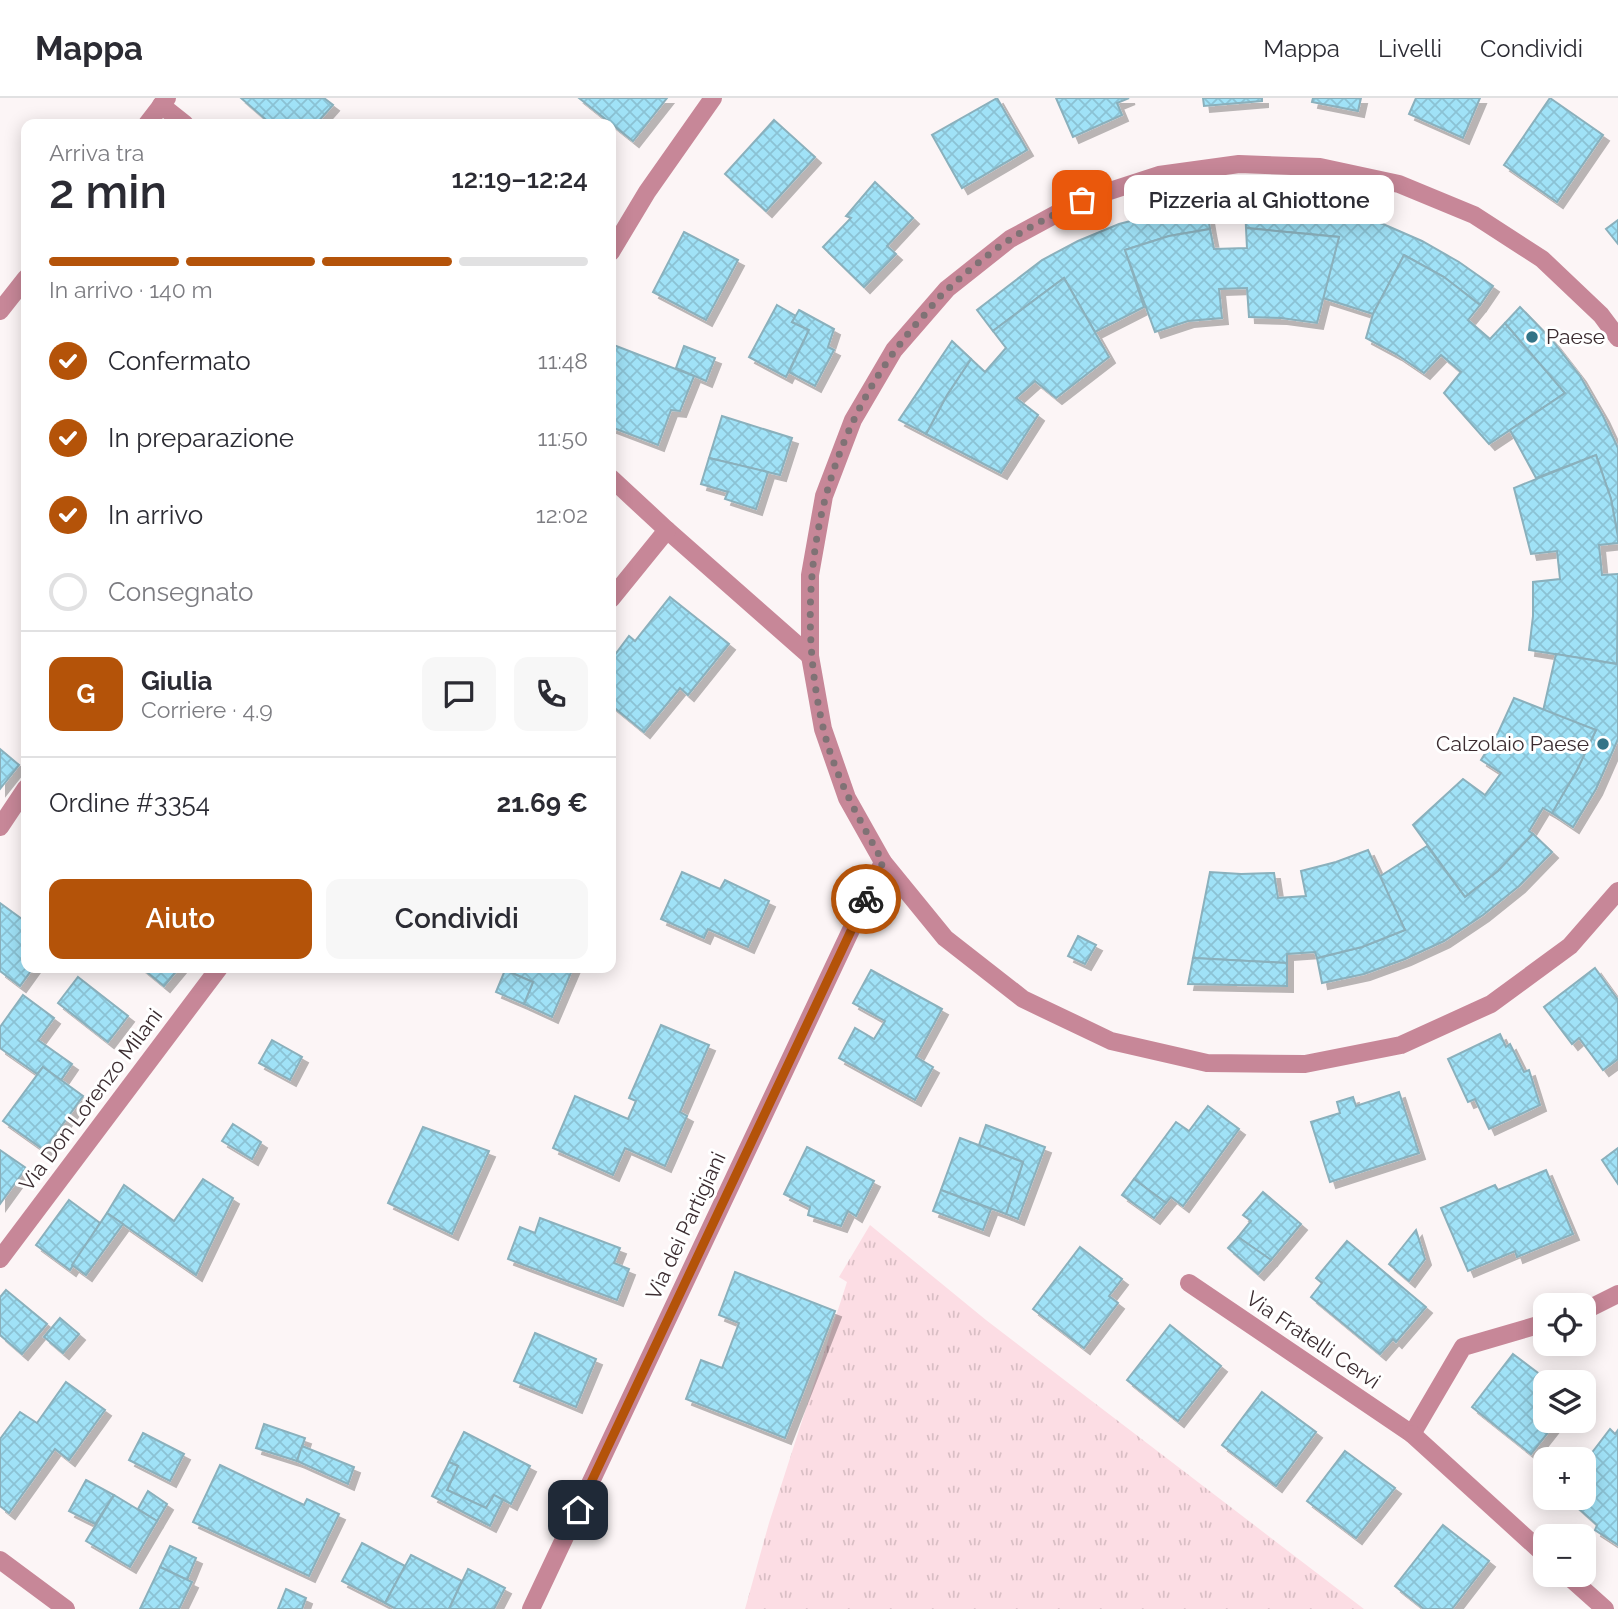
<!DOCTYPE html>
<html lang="it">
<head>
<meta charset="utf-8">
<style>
  body { margin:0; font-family:Raleway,sans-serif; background:#f7f7f7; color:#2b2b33; height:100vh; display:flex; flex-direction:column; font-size:26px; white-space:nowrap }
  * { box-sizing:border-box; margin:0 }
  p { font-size:23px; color:#7c7c81 }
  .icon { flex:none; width:38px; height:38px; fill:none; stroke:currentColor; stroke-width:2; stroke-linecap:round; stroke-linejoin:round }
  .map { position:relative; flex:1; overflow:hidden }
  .details { position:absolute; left:21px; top:21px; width:595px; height:854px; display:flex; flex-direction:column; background:#fff; border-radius:14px; box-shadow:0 4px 18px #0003 }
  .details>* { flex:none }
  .fabs { position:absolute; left:1533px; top:1195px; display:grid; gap:14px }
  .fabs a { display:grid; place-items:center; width:63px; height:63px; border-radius:14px; background:#fff; box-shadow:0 4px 18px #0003; font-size:35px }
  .pin { position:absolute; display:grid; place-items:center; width:60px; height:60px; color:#fff; margin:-30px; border-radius:14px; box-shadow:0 4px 10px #0006 }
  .courier { position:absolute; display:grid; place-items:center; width:70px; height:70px; margin:-35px; border:5px solid #b45309; border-radius:50%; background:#fff; color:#222; box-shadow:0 2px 9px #0007 }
  .bubble { position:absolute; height:49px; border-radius:14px; background:#fff; box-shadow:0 4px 18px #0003; font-size:23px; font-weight:600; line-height:49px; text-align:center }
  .headline em { font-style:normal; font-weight:600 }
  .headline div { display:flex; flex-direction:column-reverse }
  .headline { display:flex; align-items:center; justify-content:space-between; height:119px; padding:0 28px }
  h1 { font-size:46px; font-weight:600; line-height:52px }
  .bar { display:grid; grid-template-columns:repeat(4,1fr); gap:10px 7px; align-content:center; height:84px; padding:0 28px }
  .bar i { height:9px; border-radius:5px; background:#e1e1e2 }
  .bar .on { background:#b45309 }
  .bar p { grid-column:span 4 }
  .line { display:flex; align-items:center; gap:18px; padding:0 28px; border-top:2px solid #e1e1e2 }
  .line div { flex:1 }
  .round { display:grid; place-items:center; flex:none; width:74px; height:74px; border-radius:14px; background:#f7f7f7 }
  ol { padding:0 28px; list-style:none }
  li { display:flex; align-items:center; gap:21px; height:77px }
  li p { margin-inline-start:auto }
  li .icon { padding:7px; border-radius:50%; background:#b45309; color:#fff; stroke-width:4 }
  li:last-child { color:#7c7c81 }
  li i { width:38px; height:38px; border:4px solid #e1e1e2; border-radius:50% }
  .action { display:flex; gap:14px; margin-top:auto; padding:14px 28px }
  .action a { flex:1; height:80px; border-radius:14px; background:#b45309; color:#fff; font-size:28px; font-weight:600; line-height:80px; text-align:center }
  .action a+a { background:#f7f7f7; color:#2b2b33 }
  header { display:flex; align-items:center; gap:42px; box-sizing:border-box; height:98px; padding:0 35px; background:#fff; border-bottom:2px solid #e1e1e2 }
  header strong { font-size:33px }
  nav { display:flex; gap:38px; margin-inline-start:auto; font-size:24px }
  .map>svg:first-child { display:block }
  .grass { fill:url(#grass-tufts) }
  .building { fill:url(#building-cross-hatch); stroke:#8ab0bc; stroke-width:2; filter:url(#shadow) }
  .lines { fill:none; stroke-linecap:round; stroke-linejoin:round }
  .minor { stroke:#c78798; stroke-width:18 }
  .done { stroke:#7f7275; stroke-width:7; stroke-dasharray:0 12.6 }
  .route { stroke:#b45309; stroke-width:9 }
  .poi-dot { fill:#337487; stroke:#fff; stroke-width:2.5 }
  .labels { text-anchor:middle; stroke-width:6; stroke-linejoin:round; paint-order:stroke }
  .poi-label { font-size:21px; fill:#3b2c30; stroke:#fff; text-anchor:start }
  .street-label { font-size:21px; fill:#3b2c30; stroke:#fff }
</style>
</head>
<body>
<header>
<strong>Mappa</strong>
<nav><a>Mappa</a><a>Livelli</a><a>Condividi</a></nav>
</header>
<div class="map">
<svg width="1618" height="1511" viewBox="0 0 1618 1511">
  <defs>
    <pattern id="grass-tufts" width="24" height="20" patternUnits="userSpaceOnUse" patternTransform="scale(1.75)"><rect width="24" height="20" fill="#fcdde4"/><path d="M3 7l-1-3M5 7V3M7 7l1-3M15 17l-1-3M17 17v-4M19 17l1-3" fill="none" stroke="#d9bec4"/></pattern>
    <pattern id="building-cross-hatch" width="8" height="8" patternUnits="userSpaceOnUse" patternTransform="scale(1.75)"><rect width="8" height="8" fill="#a0e2f7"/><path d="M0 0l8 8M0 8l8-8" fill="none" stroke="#8bc2d4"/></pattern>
    <filter id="shadow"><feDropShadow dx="6" dy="6" stdDeviation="0" flood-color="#0004"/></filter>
  </defs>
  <rect width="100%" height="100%" fill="#fcf5f6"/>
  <path class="grass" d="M870,1127l116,95 378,289h-619l24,-86 78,-241 -8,-5z"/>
  <g class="building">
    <path d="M241,0h83l9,7 -17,19h-45z"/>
    <path d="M579,0h88l-34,43z"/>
    <path d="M997,0l30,52 -65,38 -30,-53z"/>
    <path d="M1056,0h73l-12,5 5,12 -49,22z"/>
    <path d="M1203,0h59v3l-58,5z"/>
    <path d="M1313,0h48l-3,13 -46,-9z"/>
    <path d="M1416,0h64l-17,40 -54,-24z"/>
    <path d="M1550,0l53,37 -46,67 -53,-37z"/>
    <path d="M774,22l41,37 -49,54 -41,-37z"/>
    <path d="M875,84l38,36 -26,28 9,8 -32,33 -41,-40 28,-29 -5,-2z"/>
    <path d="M1245,104l47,2 46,7 45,13 39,17 37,21 34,24 -13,19 -36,-28 -40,-22 -31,59 -50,-16 16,-61 -93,-9z"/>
    <path d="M1206,107l4,24 -41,7 -44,14 19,57 -49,25 -31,-54 -71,53 -16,-21 65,-50 36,-19 41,-17 43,-11z"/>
    <path d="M1618,122v24l-12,-15z"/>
    <path d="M1246,130l93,9 -22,86 -36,-5 -32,-1 -2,-29 -28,1 3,29 -34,3 -33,11 -30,-82 44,-14 41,-7 4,20 33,-1z"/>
    <path d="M684,134l54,28 -32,60 -53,-28z"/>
    <path d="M1404,157l40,22 36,28 -12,15 22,19 15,-16 60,70 -76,51 -45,-51 17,-21 -20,-17 -17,18 -28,-19 -30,-16 7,-24z"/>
    <path d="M1064,180l45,79 -53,41 -21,-17 -19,17 22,17 -37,58 -75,-39 21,-39 24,-36 14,13 21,-24 -13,-17z"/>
    <path d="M777,207l19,11 -4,6 17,8 -23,47 -37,-20z"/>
    <path d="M1520,209l32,33 28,36 23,40 15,32v89l-7,-38 -15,-44 -60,23 -26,-48 55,-37 -60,-70z"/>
    <path d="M799,212l35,19 -6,18 6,3 -19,36 -26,-14 20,-42 -17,-8z"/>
    <path d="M952,243l19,18 -24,36 -21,39 -27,-14z"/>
    <path d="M611,246l83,32 -14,35 -9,-1 -13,35 -47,-18 2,-23h-2z"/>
    <path d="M684,248l31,12 -9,23 -30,-13z"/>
    <path d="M722,318l70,22 -12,37 -71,-17z"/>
    <path d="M1596,357l15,44 7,38v6l-19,2 3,30 16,-1 -1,90 -88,-14 4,-34v-34l27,-3 -3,-28 -26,3 -17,-66z"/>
    <path d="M709,360l59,14 -12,37 -31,-10 3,-7 -27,-8z"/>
    <path d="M670,499l59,47 -41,51 -8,-7 -36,44 -33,-27v-45l18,-24 6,5z"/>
    <path d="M1556,556l61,10 1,-7v82l-22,50 -23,38 -21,-14 25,-43 19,-40 -53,-19z"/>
    <path d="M1514,600l82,32 -19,40 -25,43 -9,-5 -14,23 4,3 -35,37 -33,26 -52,-72 50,-46 22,16 16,-22 -20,-13 17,-27z"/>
    <path d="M0,651l19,16 -19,24z"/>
    <path d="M1533,736l19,18 -33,34 -36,29 -39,26 -39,18 -41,15 -42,9 -5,-25 45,-11 43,-17 -26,-53 48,-31 38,51 33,-26z"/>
    <path d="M1368,752l37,80 -43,17 -45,11 -2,-6 -28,2v9l-94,-5 17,-86 31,2 33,-1 4,25 28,-2 -5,-25 35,-9z"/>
    <path d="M682,774l38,17 5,-9 44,21 -21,46 -40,-18 -4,9 -43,-19z"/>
    <path d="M0,805l26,19v46h7l-13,18 -20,-15z"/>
    <path d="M1078,838l18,9 -11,19 -17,-8z"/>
    <path d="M1193,860l94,5v23l-99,-2z"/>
    <path d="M142,870h37l-15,18z"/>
    <path d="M506,870h67l-21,49 -28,-13 9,-22 -28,-12z"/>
    <path d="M1595,870l23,32v59l-15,11 -24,-32 -7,6 -28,-37z"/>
    <path d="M505,872l28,12 -9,22 -28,-12z"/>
    <path d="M871,872l71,39 -26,48 17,10 -18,33 -76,-42 16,-30 19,11 11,-18 -32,-18z"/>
    <path d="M78,879l50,39 -20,26 -50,-39z"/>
    <path d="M23,897l31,23 -16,22 34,24 -11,16 -18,-13 -6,7 -37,-26v-21z"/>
    <path d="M661,927l48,20 -29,67 7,4 -22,50 -40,-18 -12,27 -60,-27 22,-52 53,23 8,-18 -7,-3z"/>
    <path d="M1500,936l6,13 4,-3 14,28 5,-2 11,35 -51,24 -14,-30 -7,3 -20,-43z"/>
    <path d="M272,942l30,17 -12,23 -31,-17z"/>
    <path d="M43,969l40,29 -39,54 -41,-29z"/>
    <path d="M1399,994l20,61 -89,29 -19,-60 29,-9 -3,-11 16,-5 3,9z"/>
    <path d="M1208,1008l31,23 -56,77 -12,-9 -5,6 -32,-24 42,-57 13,9z"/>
    <path d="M233,1026l28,18 -9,17 -30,-18z"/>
    <path d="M986,1027l59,22 -27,72 -12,-5 17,-52 -44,-17z"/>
    <path d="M423,1029l66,24 -37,83 -64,-31z"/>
    <path d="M960,1040l63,24 -17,52 -65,-24z"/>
    <path d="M807,1049l67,34 -18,35 -8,-5 -7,15 -33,-11 2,-8 -26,-13z"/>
    <path d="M1618,1050v36l-16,-24z"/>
    <path d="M0,1052l26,18 -26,36z"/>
    <path d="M1546,1072l27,64 -56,23 -2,-6 -47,20 -27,-63 54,-23 3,5z"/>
    <path d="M203,1081l30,19 -37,77 -89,-62 17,-28 50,36z"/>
    <path d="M1134,1081l32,24 -12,15 -32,-23z"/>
    <path d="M941,1092l50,19 -8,21 -50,-19z"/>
    <path d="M1263,1094l38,32 -30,36 -33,-23 13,-16 -8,-6z"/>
    <path d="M69,1102l31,23 -30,47 -34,-25z"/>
    <path d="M107,1115l16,11 -37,51 -14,-10z"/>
    <path d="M540,1120l80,30 -6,15 15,6 -12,31 -109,-41 12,-32 15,6z"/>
    <path d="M1416,1132l9,29 -16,22 -20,-17z"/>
    <path d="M1238,1139l33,23 -13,14 -30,-26z"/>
    <path d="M1347,1143l79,66 -30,35 -3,-3 -13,15 -69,-57 11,-14 -6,-5z"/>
    <path d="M1080,1149l42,32 -13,17 9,7 -34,45 -51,-39z"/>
    <path d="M735,1174l100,39 -50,127 -99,-39 15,-39 21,8 17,-45 -20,-8z"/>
    <path d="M6,1192l41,34 -25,30 -22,-19v-38z"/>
    <path d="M60,1220l19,16 -16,19 -19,-16z"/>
    <path d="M1170,1227l51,41 -43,55 -51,-41z"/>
    <path d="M535,1235l61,26 -20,48 -62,-26z"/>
    <path d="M1513,1256l37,28h-5v39h12l-26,33 -59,-47z"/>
    <path d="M66,1284l39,28 -36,50 -14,-11 -46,64 -9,-7v-67l20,-27 17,11z"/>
    <path d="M1262,1294l54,40 -40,54 -54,-41z"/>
    <path d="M264,1326l41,14 -8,23 -41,-13z"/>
    <path d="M1610,1331l5,5 3,-4v115l-23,-15 2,-5 -30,-27h17v-35z"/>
    <path d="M464,1334l66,34 -19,38 -17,-9 -8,13 -39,-18 11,-24 -9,-4z"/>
    <path d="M143,1335l41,21 -14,27 -41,-21z"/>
    <path d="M302,1348l52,21 -6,17 -51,-23z"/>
    <path d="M1345,1353l50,37 -39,50 -49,-37z"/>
    <path d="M449,1364l9,4 -11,24 39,18 8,-13 9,5 -13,26 -58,-30z"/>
    <path d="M220,1367l84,40 3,-6 32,15 -30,62 -116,-54z"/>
    <path d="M86,1382l28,15 -19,29 -26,-13z"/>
    <path d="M148,1393l19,13 -10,17 -19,-12z"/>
    <path d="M114,1397l43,26 -27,46 -44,-26z"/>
    <path d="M1443,1427l46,36 -37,48h-28l-29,-23z"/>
    <path d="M362,1445l43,23 -20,37 -43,-22z"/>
    <path d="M170,1448l26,12 -9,22 -27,-13z"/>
    <path d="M411,1457l51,26 -13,28h-53l-11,-6z"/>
    <path d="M160,1469l32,15 -13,27h-39z"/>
    <path d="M468,1471l37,19 -11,21h-45z"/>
    <path d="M286,1491l20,9 -4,11h-24z"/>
  </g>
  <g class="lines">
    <g class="minor">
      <path d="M161,7l24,19"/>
      <path d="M147,26l20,-26"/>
      <path d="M611,154l36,-60 66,-94"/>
      <path d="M0,213l26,-33"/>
      <path d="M1618,240l-17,-23 -59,-56 -68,-44 -75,-31 -79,-17 -81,-3 -80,11 -77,25 -72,39 -63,50 -53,61 -41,70 -29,76 -14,79v81l13,73 24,69 36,64 62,76 78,61 88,42 96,22 98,1 96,-19 90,-41 79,-58 48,-55"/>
      <path d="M611,380l56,52 143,126"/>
      <path d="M611,501l56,-69"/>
      <path d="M0,729l26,-39"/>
      <path d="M0,1161l219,-291"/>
      <path d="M1189,1185l223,151 51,-87 82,-24"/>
      <path d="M1584,1213l34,-17"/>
      <path d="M1412,1336l133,121"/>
      <path d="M0,1462l66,49"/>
      <path d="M1567,1477l38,34"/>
      <path d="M531,1511l352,-747"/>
    </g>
  </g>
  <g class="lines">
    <path class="done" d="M866,801l17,-37c-24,-43 -49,-87 -60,-135 -33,-142 -2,-293 94,-404 11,-11 20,-25 32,-35 19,-17 41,-36 63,-50 22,-14 46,-25 70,-38"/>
    <path class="route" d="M578,1412l288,-611"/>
  </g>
  <g class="poi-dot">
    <circle cx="1532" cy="239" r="7"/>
    <circle cx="1603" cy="646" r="7"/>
  </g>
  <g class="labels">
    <g class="poi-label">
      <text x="1546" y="246">Paese</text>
      <text x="1589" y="653" text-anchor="end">Calzolaio Paese</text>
    </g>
    <g class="street-label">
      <text transform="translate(91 1002) rotate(-53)" y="7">Via Don Lorenzo Milani</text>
      <text transform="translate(686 1128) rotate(-65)" y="7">Via dei Partigiani</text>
      <text transform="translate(1313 1242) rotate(34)" y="7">Via Fratelli Cervi</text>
    </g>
  </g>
</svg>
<div class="fabs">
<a><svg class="icon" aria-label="locate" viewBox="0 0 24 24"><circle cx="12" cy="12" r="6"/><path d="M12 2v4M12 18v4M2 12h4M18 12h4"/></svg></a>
<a><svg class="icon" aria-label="layers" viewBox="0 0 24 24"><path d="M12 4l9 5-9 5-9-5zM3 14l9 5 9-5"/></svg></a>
<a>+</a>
<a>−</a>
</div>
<div class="pin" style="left:1082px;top:102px;background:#ea580c"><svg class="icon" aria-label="bag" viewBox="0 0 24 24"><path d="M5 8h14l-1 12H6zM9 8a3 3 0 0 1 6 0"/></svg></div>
<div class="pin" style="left:578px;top:1412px;background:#1f2937"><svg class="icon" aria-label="home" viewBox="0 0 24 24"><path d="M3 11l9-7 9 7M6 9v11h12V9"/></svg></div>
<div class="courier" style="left:866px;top:801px"><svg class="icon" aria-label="bike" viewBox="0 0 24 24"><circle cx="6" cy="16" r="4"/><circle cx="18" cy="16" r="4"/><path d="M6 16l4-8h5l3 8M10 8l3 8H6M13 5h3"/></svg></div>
<div class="bubble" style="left:1124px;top:77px;width:270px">Pizzeria al Ghiottone</div>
<section class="details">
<div class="headline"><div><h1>2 min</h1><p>Arriva tra</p></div><em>12:19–12:24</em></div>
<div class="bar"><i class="on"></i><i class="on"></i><i class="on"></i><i></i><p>In arrivo · 140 m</p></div>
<ol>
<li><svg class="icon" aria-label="check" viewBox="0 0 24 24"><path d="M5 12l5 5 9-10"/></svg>Confermato<p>11:48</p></li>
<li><svg class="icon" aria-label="check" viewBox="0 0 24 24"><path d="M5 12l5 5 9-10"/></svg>In preparazione<p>11:50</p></li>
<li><svg class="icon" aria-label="check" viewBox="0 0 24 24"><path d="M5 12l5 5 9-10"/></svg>In arrivo<p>12:02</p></li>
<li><i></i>Consegnato</li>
</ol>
<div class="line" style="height:126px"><b class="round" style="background:#b45309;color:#fff">G</b><div><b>Giulia</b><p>Corriere · 4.9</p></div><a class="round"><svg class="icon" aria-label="chat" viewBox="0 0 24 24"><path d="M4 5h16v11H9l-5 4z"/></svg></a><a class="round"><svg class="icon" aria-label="phone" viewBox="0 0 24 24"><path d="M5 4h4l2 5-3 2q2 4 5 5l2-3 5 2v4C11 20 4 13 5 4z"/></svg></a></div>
<div class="line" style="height:91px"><div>Ordine #3354</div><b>21.69 €</b></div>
<div class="action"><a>Aiuto</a><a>Condividi</a></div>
</section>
</div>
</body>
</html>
